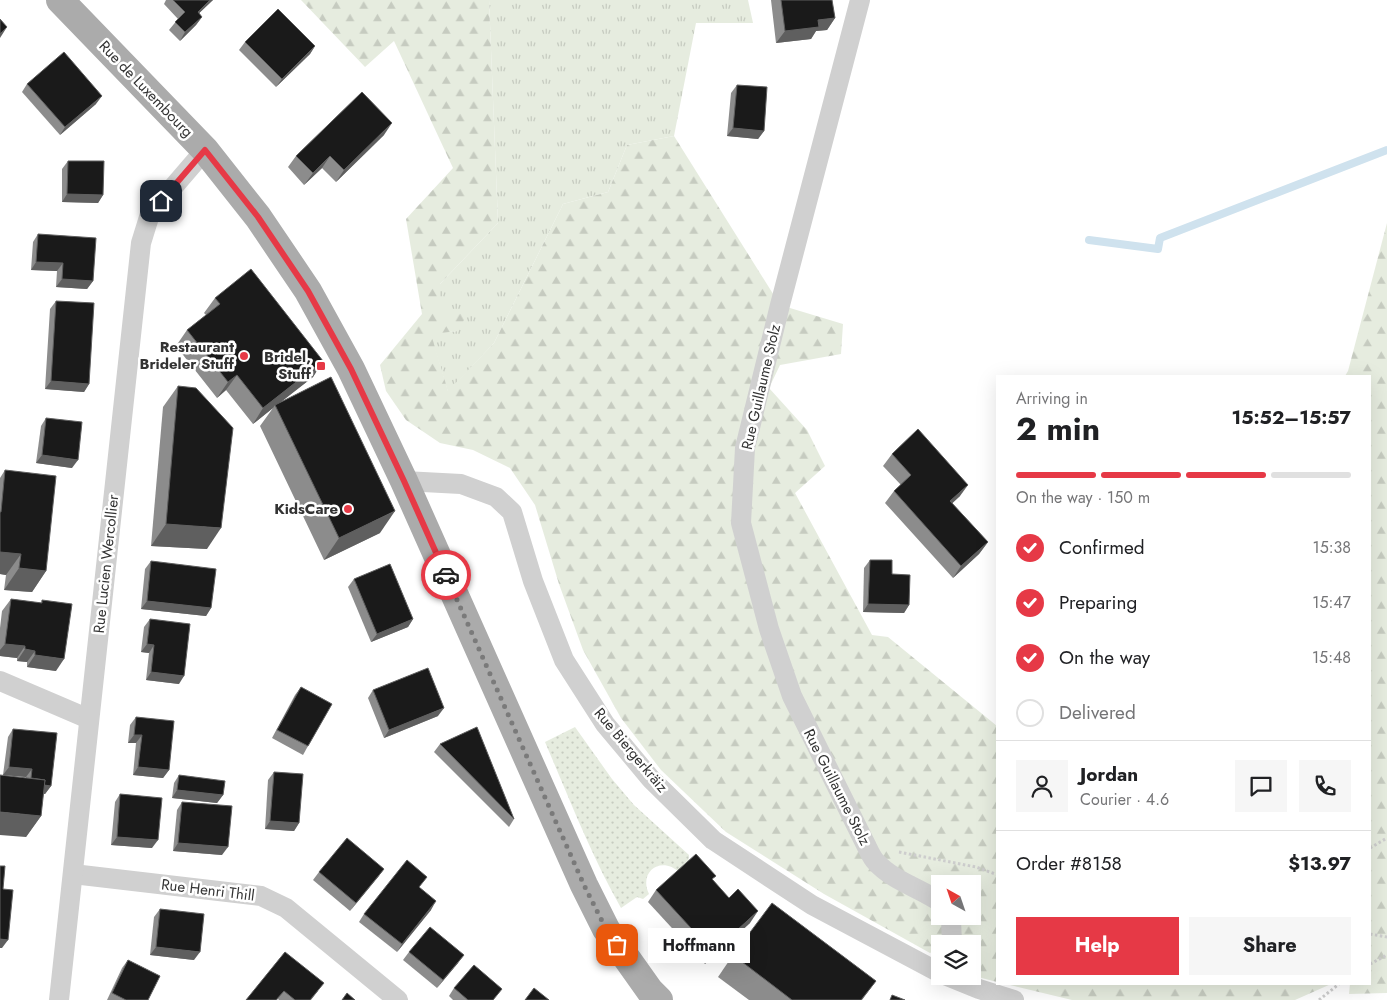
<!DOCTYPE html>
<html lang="en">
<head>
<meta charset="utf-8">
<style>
  body { margin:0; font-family:Jost,sans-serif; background:#f6f6f6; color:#202124; height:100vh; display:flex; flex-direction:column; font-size:19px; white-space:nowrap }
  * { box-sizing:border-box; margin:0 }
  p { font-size:16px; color:#757577 }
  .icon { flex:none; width:28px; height:28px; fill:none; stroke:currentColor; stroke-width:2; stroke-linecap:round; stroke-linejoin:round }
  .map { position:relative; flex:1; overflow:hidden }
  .side { position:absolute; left:996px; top:375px; width:375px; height:610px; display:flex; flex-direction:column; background:#fff; border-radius:0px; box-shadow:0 5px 20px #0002 }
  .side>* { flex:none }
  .needle { width:32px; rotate:320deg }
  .buttons { position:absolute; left:931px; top:875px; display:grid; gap:10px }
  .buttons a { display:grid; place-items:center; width:50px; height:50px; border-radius:0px; background:#fff; box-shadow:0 5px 20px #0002; font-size:25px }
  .pin { position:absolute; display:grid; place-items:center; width:42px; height:42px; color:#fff; margin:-21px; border-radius:10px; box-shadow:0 2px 8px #0006 }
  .courier { position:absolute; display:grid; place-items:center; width:50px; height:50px; margin:-25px; border:4px solid #e63946; border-radius:50%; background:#fff; color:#222; box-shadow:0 1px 6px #0007 }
  .bubble { position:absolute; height:35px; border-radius:0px; background:#fff; box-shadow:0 5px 20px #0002; font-size:16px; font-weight:700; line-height:35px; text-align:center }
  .headline em { font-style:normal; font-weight:700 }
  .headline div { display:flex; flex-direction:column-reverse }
  .headline { display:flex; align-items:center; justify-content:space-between; height:85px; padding:0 20px }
  h1 { font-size:32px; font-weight:700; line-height:38px }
  .bar { display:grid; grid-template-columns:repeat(4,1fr); gap:8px 5px; align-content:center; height:60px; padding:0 20px }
  .bar i { height:6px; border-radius:4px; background:#e0e0e0 }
  .bar .on { background:#e63946 }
  .bar p { grid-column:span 4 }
  .line { display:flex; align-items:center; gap:12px; padding:0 20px; border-top:1px solid #e0e0e0 }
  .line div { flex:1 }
  .round { display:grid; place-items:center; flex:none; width:52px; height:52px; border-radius:0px; background:#f6f6f6 }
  ol { padding:0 20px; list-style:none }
  li { display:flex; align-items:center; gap:15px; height:55px }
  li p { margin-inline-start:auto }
  li .icon { padding:5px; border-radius:50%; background:#e63946; color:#fff; stroke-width:4 }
  li:last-child { color:#757577 }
  li i { width:28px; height:28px; border:2px solid #e0e0e0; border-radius:50% }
  .primary-button { display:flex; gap:10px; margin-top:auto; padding:10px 20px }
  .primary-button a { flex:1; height:58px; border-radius:0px; background:#e63946; color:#fff; font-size:20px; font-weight:700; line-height:58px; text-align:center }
  .primary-button a+a { background:#f6f6f6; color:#202124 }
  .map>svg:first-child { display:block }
  .grass { fill:url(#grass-tufts) }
  .forest { fill:url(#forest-firs); fill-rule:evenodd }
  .park { fill:url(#park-dots) }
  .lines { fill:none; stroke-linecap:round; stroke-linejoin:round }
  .stream { stroke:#cfe2ee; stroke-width:8 }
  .path { stroke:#cdcdcd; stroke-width:3; stroke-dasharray:2.5 2.5; stroke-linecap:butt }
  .minor { stroke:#d0d0d0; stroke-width:20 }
  .primary { stroke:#ababab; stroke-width:28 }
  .wall { fill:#8c8c8c }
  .shaded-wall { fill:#5f5f5f }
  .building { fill:#1a1a1a; stroke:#5f5f5f }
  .done { stroke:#7a7a7a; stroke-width:5; stroke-dasharray:0 9 }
  .route { stroke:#e63946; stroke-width:6 }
  .poi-dot { fill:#e63946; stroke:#fff; stroke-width:2 }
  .labels { text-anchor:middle; stroke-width:5; stroke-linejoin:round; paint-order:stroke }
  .street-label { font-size:15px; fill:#333; stroke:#fff }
  .poi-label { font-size:15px; font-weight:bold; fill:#333; stroke:#fff; text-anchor:end }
</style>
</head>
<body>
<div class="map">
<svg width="1387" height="1000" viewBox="0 0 1387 1000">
  <defs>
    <pattern id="grass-tufts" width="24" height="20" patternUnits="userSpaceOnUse" patternTransform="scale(1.25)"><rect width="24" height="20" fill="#e6ecdf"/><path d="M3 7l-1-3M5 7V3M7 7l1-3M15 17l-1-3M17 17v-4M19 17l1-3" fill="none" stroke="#c6cbc0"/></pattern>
    <pattern id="forest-firs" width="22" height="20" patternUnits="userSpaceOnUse" patternTransform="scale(1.25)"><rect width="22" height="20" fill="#e6ecdf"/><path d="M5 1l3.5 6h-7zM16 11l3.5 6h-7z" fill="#c6cbc0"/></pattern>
    <pattern id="park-dots" width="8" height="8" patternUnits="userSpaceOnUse" patternTransform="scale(1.25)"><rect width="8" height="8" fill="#e6ecdf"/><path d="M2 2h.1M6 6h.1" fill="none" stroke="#c6cbc0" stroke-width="1.8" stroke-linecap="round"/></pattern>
  </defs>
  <rect width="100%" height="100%" fill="#fff"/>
  <path class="grass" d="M489,0h259l5,23h-57l-22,113 -47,9 -19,47 -45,12 -69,139 -46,49 -18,-59 28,-2 -18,-21v-26l58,-61z"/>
  <g class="forest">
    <path d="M301,0h188l9,223 -58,61v26l29,1 -11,20 -27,3 17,57 46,-48 69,-139 45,-12 19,-47 47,-9 106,169 63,19 -2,30 -61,11 -11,23 38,42 18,36 -30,27 77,142 16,2 109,89v256l-19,-5 -5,-7 -1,-26h-32v4l-10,5 -106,-59 -98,-62 -65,-62 -40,-52 -38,-68 -24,-66 -24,-79 -25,-37 -37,-18 -33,-7 -34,-23 -20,-29 -6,-26 42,-51 -16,-95 47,-51 -59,-127 -29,26zM940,884h32v32h-32z"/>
    <path d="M1387,223v770l-38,1 1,-10h20v-608h-25l3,-5z"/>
    <path d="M1006,984h325l-36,16h-223z"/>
  </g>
  <path class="park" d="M575,727l37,52 22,26 55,50 -1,11 -8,7c-18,-18 -42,-2 -31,21l-6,5 -6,-2 -16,11c-30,-53 -52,-110 -76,-166z"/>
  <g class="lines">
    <path class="stream" d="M1089,240l69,9 2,-11 227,-88"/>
    <g class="path">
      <path d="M1370,848l17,-10"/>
      <path d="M899,852l77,15 22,8"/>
      <path d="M1370,934l17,3"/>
      <path d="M1370,964l17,-9"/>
      <path d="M1319,1000l20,-16"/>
    </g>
    <g class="minor">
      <path d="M860,0l-80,305 -35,143 -4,75 28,106 23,67 74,149c3,6 6,13 10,17 17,19 44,26 64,40"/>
      <path d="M404,481l57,3 35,13 16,15 21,69 31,79 41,64 46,55 62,61 99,65 128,68"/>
      <path d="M0,681l89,38"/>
      <path d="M73,874l188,22 25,12 112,92"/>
      <path d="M949,916l2,3 1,25"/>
      <path d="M947,976l32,13 35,11"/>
      <path d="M59,1000l82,-757 9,-29 55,-64"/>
    </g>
    <path class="primary" d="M60,0l145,150 53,67 50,74 43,78 53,112 180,404 22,44 44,62 9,9"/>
  </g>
  <g class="wall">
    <path d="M166,0h47l-14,13 3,4 -6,8 -16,16 -11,-11 9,-11 -14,-15z"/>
    <path d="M771,0h61l3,18 -8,12 -11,1 -5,8 -35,4z"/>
    <path d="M245,42l70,4 -5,8 -34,33 -37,-37z"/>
    <path d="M27,84l69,20 -36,31 -38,-43z"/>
    <path d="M737,85l27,46 -6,8 -31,-3 4,-43z"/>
    <path d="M384,135l-48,47 -14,-14 -18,17 -16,-18 8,-11z"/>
    <path d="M68,161l35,34 -5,8 -36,-1v-33z"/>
    <path d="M38,234l55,47 -6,8 -31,-2 1,-16 -26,-1 2,-28z"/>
    <path d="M215,298l108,63 -10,16 -33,25 100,131 -56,27 -64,-134 13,-18 -20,16 -27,-34 -9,8 -41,-52 11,-16 19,-15 -2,-2z"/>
    <path d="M56,301l33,83 -5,8 -39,-3 5,-80z"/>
    <path d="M178,386l29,163 -56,-3 12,-139z"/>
    <path d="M46,418l26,50 -36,-5 5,-37z"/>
    <path d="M892,454l68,42 -8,7 36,39 -9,12 -26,24 -68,-75 9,-12 7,-6 -18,-19z"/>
    <path d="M5,470l41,101 -14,21 -28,-2 2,-15 -6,-1v-96z"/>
    <path d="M870,560l22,14 17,31 -5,8 -41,-1 1,-44z"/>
    <path d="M151,561l60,47 -5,8 -65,-7 4,-40z"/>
    <path d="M354,579l59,40 -5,8 -37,15 -23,-55z"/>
    <path d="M11,599l30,4 1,-3 14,71 -29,-4v-5l-10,-1v-3l-17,-2v-28l2,-17z"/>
    <path d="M150,619l29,65 -33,-4 3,-27 -8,-1 3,-25z"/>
    <path d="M301,687l7,59 -5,9 -31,-17 23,-43z"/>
    <path d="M373,690l65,26 -54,22 -16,-40z"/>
    <path d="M136,717l33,53 -6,8 -30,-3 3,-32h-8l2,-18z"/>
    <path d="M13,729l38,57 -6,8h-2l-2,22 -15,21v-60l-23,-2 5,-38z"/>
    <path d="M440,744l74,75 -5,8 -75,-75z"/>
    <path d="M274,772l25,51 -5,8 -29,-2 3,-49z"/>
    <path d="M179,775l44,20 -6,8 -45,-5 2,-15z"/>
    <path d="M120,794l32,54 -41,-3 4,-43z"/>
    <path d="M182,802l40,53 -49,-4 4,-41z"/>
    <path d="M384,869l-6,8 -28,34 -37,-31 6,-8z"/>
    <path d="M713,880l37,43 -45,41 -57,-62 8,-12z"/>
    <path d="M419,888l12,22 -34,42 -38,-30 5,-8z"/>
    <path d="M160,909l34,51 -44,-5 4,-38z"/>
    <path d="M285,952l33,39 -7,9h-32l-1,-1 -1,1h-31z"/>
    <path d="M409,952l49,11 -21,25 -34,-28z"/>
    <path d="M733,955l143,26 -14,19h-113l-31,-23z"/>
    <path d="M128,960l20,40h-41l15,-32z"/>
    <path d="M454,988l40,12h-41l-4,-4z"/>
  </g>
  <g class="shaded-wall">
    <path d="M210,0h3l-21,20 6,-8z"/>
    <path d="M202,17l-6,8 -16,16 5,-9z"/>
    <path d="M835,18l-8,12 -11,1 -5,8 -35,4 9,-12 33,-11z"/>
    <path d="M7,27l-7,11v-4z"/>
    <path d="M315,46l-5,8 -34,33 6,-8z"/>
    <path d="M102,96l-6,8 -36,31 5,-8z"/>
    <path d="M392,123l-8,12 -48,47 8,-12z"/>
    <path d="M733,128l31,3 -6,8 -31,-3z"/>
    <path d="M330,156l-8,12 -18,17 9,-12z"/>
    <path d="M67,194l36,1 -5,8 -36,-1z"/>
    <path d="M36,262l27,1 -6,8 -26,-1z"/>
    <path d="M62,279l31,2 -6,8 -31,-2z"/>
    <path d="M323,361l-10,16 -37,29 -1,-1 -2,3 -20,16 10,-16z"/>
    <path d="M237,375l-11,15 -9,8 11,-16z"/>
    <path d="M51,381l38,3 -5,8 -39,-3z"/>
    <path d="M42,455l36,5 -6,8 -36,-5z"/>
    <path d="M968,485l-8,11 -18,17 8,-12z"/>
    <path d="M395,511l-15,22 -56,27 15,-22z"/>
    <path d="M166,524l55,4 -14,21 -56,-3z"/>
    <path d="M988,542l-9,12 -26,24 8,-12z"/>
    <path d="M0,552l21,2 -15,21 -6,-1z"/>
    <path d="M19,568l27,3 -14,21 -28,-2z"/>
    <path d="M147,601l64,7 -5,8 -65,-7z"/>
    <path d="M868,604l41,1 -5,8 -41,-1z"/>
    <path d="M413,619l-5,8 -37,15 6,-8z"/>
    <path d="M5,644l20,2 -8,12 -17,-2v-6z"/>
    <path d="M147,644l7,1 -5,8 -8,-1z"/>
    <path d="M25,649l10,2 -8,11 -10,-1z"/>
    <path d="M35,655l29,4 -8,12 -29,-4z"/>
    <path d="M151,672l33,4 -5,8 -33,-4z"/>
    <path d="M444,708l-6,8 -54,22 5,-8z"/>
    <path d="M134,735h8l-6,8h-8z"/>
    <path d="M9,767l23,2 -6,8 -23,-2z"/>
    <path d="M138,767l31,3 -6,8 -30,-3z"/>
    <path d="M30,784l21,2 -6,8 -21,-2z"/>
    <path d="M177,790l46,5 -6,8 -45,-5z"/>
    <path d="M0,812l41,4 -15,21 -26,-2z"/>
    <path d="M270,821l29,2 -5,8 -29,-2z"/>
    <path d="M117,837l41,3 -6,8 -41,-3z"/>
    <path d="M178,843l50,4 -6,8 -49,-4z"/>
    <path d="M384,869l-6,8 -28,34 6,-8z"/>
    <path d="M436,901l-5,9 -34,42 5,-8z"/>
    <path d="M758,911l-8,12 -45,41 8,-12z"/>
    <path d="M0,939l8,1 -6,8h-2z"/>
    <path d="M156,947l44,5 -6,8 -44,-5z"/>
    <path d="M464,955l-6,8 -21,25 6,-8z"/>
  </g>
  <g class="building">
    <path d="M173,0h37l-12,12 4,5 -17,15 -10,-10 10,-10z"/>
    <path d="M781,0h51l3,18 -17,2 1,7 -34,4z"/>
    <path d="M278,9l37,37 -33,33 -37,-37z"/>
    <path d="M0,19l7,8 -7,7z"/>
    <path d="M64,52l38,44 -37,31 -38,-43z"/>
    <path d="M737,85l30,2 -3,44 -31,-3z"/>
    <path d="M362,92l30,31 -48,47 -14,-14 -17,17 -17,-17z"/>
    <path d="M68,161h36l-1,34 -36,-1z"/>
    <path d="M38,234l58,4 -3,43 -31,-2 1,-16 -27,-1z"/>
    <path d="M251,269l72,92 -60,47 -26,-33 -9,7 -41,-52 33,-26 -5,-6z"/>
    <path d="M56,301l38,2 -5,81 -38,-3z"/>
    <path d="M331,377l64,134 -56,27 -64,-133z"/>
    <path d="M178,386l18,2 37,40 -12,100 -55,-4z"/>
    <path d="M46,418l36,4 -4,38 -36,-5z"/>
    <path d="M918,429l50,56 -18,16 38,41 -27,24 -67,-75 17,-16 -19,-21z"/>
    <path d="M5,470l51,6 -10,95 -27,-3 2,-14 -21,-2v-40h1z"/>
    <path d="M870,560h22v14l18,1 -1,30 -41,-1z"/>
    <path d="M151,561l65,8 -5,39 -64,-7z"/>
    <path d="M390,564l23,55 -36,15 -23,-55z"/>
    <path d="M11,599l31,4v-3l30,4 -8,55 -29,-4v-4l-10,-2v-3l-20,-2z"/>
    <path d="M150,619l40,5 -6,52 -33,-4 3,-27 -7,-1z"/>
    <path d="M428,668l16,40 -55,22 -16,-40z"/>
    <path d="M301,687l31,17 -24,42 -31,-16z"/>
    <path d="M136,717l38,4 -5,49 -31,-3 4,-32h-8z"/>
    <path d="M477,727l37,92 -74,-75z"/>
    <path d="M13,729l44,4 -6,53 -7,-1 1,-5 -14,-2 1,-9 -23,-2z"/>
    <path d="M274,772l29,2 -4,49 -29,-2z"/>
    <path d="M0,775l45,5 -4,36 -41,-4z"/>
    <path d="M179,775l46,6 -2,14 -46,-5z"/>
    <path d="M120,794l42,4 -4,42 -41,-3z"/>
    <path d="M182,802l50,4 -4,41 -50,-4z"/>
    <path d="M347,838l37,31 -28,34 -37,-31z"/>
    <path d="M696,854l20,22 -4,3 17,19 9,-9 20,22 -45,41 -57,-62z"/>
    <path d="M407,860l20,17 -8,10 17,14 -34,43 -38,-30z"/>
    <path d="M0,866h5l-2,23 10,1 -5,50 -8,-1z"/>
    <path d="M772,903l104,78 -15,19h-69l-59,-45z"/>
    <path d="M160,909l44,5 -4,38 -44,-5z"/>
    <path d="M430,927l34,28 -21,25 -34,-28z"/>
    <path d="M285,952l39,31 -14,17h-15l-11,-9 -8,9h-30z"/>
    <path d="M128,960l32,16 -12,24h-22l-14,-7z"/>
    <path d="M474,965l28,24 -9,11h-25l-14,-12z"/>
    <path d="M534,988l15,12h-24z"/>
    <path d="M347,993l8,7h-13z"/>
    <path d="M892,995l13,5h-15z"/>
  </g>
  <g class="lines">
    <path class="done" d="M446,575l138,310 22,44 11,16"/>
    <path class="route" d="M161,201l44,-51 53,67 50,74 43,78 53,112 42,94"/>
  </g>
  <g class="poi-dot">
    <circle cx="244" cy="356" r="5"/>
    <rect x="316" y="361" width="10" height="10" rx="2.5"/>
    <circle cx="348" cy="509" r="5"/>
  </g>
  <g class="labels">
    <g class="street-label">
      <text transform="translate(146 89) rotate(46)" y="5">Rue de Luxembourg</text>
      <text transform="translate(761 387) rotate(-77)" y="5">Rue Guillaume Stolz</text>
      <text transform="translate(106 564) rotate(-84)" y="5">Rue Lucien Wercollier</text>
      <text transform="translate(631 750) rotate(50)" y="5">Rue Biergerkräiz</text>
      <text transform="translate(837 787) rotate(63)" y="5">Rue Guillaume Stolz</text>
      <text transform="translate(208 890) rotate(7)" y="5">Rue Henri Thill</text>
    </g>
    <g class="poi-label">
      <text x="234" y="352">Restaurant<tspan x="234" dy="17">Brideler Stuff</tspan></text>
      <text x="311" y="362">Bridel,<tspan x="311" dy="17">Stuff</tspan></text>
      <text x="338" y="514">KidsCare</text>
    </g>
  </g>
</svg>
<div class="buttons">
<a><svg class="needle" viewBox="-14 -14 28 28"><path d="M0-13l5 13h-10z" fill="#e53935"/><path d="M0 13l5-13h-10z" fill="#757577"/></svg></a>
<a><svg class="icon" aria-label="layers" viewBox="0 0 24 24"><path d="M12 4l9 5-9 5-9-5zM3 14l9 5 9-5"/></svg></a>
</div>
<div class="pin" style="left:617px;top:945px;background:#ea580c"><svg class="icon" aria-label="bag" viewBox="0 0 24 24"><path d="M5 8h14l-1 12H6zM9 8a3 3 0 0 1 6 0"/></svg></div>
<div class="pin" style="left:161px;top:201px;background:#1f2937"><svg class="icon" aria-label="home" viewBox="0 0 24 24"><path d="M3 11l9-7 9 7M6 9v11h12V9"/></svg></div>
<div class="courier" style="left:446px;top:575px"><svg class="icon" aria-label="car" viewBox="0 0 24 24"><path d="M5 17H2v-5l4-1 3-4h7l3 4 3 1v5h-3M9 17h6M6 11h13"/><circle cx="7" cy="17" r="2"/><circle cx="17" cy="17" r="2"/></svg></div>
<div class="bubble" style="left:648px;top:928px;width:102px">Hoffmann</div>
<section class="side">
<div class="headline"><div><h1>2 min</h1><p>Arriving in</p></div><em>15:52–15:57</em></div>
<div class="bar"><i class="on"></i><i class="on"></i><i class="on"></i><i></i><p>On the way · 150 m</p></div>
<ol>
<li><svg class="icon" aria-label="check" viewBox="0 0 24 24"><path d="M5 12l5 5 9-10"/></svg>Confirmed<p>15:38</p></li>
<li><svg class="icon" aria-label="check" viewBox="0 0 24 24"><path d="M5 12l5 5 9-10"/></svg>Preparing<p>15:47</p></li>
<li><svg class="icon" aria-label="check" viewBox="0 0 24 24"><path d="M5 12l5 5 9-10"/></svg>On the way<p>15:48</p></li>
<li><i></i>Delivered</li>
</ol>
<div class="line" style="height:90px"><a class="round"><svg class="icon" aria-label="person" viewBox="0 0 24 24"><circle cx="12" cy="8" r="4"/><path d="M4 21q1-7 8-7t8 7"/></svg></a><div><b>Jordan</b><p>Courier · 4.6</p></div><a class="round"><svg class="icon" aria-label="chat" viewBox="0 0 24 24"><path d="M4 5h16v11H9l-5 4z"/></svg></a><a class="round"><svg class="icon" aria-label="phone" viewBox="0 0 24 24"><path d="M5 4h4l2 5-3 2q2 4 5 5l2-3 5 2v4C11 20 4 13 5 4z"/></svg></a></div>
<div class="line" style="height:65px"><div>Order #8158</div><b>$13.97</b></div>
<div class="primary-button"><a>Help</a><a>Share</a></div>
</section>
</div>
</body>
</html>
